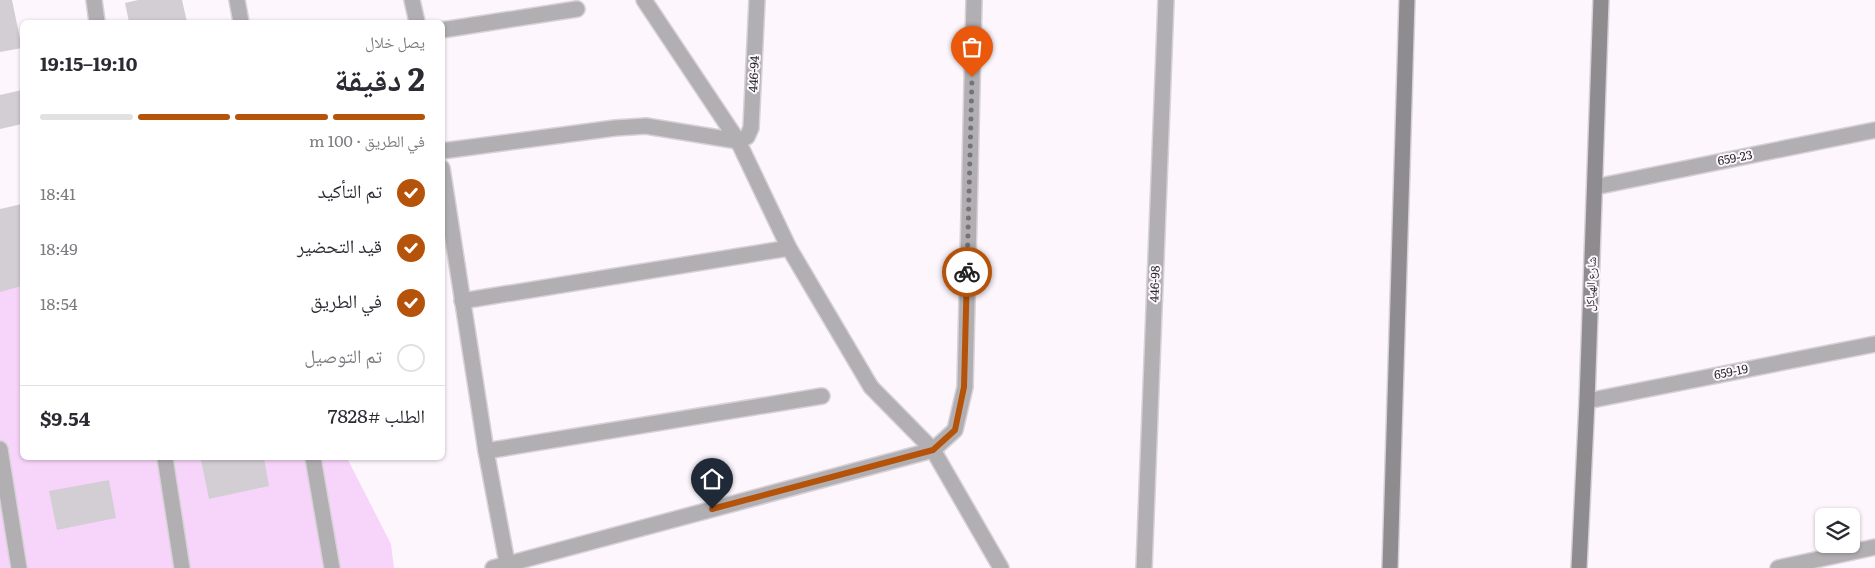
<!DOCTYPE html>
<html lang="ar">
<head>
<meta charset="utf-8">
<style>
  body { margin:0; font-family:Literata,"Noto Naskh Arabic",serif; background:#f7f7f7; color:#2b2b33; direction:rtl; height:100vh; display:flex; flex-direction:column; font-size:19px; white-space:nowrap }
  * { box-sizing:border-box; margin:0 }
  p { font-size:16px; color:#7c7c81 }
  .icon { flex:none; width:28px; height:28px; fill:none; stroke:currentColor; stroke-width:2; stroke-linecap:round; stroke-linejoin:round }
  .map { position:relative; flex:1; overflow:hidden; direction:ltr }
  .sheet { position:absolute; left:20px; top:20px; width:425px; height:440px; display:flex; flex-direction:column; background:#fff; border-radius:8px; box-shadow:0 1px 4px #0004; direction:rtl }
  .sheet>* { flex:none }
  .tools { position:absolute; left:1815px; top:508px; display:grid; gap:10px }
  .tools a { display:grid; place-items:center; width:45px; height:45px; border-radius:8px; background:#fff; box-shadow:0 1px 4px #0004; font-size:25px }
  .pin { position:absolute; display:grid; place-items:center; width:42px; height:42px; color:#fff; margin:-51px -21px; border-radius:50% 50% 50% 0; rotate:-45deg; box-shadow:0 0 5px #0007 }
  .pin .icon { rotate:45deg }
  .courier { position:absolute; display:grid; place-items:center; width:50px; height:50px; margin:-25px; border:4px solid #b45309; border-radius:50%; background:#fff; color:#222; box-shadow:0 1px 6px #0007 }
  .head em { font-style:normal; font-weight:700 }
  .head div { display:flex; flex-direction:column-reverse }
  .head { display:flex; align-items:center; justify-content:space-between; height:85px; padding:0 20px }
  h1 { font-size:32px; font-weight:700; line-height:38px }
  .bar { display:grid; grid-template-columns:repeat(4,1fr); gap:8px 5px; align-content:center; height:60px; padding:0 20px }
  .bar i { height:6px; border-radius:4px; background:#e1e1e2 }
  .bar .current { background:#b45309 }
  .bar p { grid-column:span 4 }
  .line { display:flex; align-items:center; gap:12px; padding:0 20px; border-top:1px solid #e1e1e2 }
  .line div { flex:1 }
  ol { padding:0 20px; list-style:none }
  li { display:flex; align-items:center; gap:15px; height:55px }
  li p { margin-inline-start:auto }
  li .icon { padding:5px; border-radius:50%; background:#b45309; color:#fff; stroke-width:4 }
  li:last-child { color:#7c7c81 }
  li i { width:28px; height:28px; border:2px solid #e1e1e2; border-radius:50% }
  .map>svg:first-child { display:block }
  .green { fill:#f7d5fa }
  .building { fill:#d3ced3 }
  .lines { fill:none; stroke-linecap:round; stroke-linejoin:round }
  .street-casing { stroke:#d8d2d8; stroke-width:18 }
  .secondary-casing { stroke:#d8d2d8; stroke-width:18 }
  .street { stroke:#b2afb2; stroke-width:15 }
  .secondary { stroke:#8f8c8f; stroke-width:15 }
  .done { stroke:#767276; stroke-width:5; stroke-dasharray:0 9 }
  .route { stroke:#b45309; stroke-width:6 }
  .labels { text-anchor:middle; stroke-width:4; stroke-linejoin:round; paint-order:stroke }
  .street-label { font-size:12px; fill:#2d2b2d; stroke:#fdf7fd }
</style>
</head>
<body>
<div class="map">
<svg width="1875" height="568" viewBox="0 0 1875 568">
  <rect width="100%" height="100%" fill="#fdf7fd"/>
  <path class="green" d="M22,238v220h325l44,86 3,24h-394v-324z"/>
  <g class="building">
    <path d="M0,0h12l10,48 -22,4z"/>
    <path d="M138,0h44l5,22h-58l-4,-19z"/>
    <path d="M22,90v34l-22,5v-34z"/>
    <path d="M22,204v82l-22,6v-83z"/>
    <path d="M212,458h52l5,28 -60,13 -8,-39z"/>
    <path d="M109,480l7,38 -59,12 -8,-39z"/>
  </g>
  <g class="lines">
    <defs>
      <g id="street">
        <path d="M94,0l3,22"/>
        <path d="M237,0l4,22"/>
        <path d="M412,0l5,22"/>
        <path d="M644,0l94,141 51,107 82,139 62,63 68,118"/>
        <path d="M442,30l135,-21"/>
        <path d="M442,151l173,-23 31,-2 92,15 9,-4 4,-9 6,-128"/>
        <path d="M442,168l44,283 22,117"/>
        <path d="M1595,187l280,-57"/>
        <path d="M462,301l327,-53"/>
        <path d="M1587,401l288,-57"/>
        <path d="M0,449l19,119"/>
        <path d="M486,451l336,-55"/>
        <path d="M165,458l17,110"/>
        <path d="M313,458l19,110"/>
        <path d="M493,568l440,-118 22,-20 10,-43 9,-387"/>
        <path d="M1144,568l22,-568"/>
        <path d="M1778,568l97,-21"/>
      </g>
      <g id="secondary">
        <path d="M1390,568l17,-568"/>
        <path d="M1579,568l8,-167 14,-401"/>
      </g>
    </defs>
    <use href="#street" class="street-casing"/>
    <use href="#secondary" class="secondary-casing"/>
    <use href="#street" class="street"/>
    <use href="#secondary" class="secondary"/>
  </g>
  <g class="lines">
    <path class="done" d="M967,272l5,-195"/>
    <path class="route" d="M712,509l221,-59 22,-20 9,-43 3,-115"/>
  </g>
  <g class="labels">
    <g class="street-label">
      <text transform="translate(754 74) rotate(-87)" y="4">446-94</text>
      <text transform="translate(1735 158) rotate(-11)" y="4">659-23</text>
      <text transform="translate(1155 284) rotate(-88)" y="4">446-98</text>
      <text transform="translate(1591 284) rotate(-88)" y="4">شارع الهياكل</text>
      <text transform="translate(1731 372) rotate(-11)" y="4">659-19</text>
    </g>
  </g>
</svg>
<div class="tools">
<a><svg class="icon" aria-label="layers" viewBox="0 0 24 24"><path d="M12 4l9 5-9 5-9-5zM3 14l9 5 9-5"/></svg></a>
</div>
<div class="pin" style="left:972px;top:77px;background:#ea580c"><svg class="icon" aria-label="bag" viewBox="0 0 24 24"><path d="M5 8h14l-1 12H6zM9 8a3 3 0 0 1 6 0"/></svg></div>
<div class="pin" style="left:712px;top:509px;background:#1f2937"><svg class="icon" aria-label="home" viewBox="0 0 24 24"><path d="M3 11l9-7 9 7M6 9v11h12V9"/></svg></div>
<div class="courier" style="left:967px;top:272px"><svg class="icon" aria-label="bike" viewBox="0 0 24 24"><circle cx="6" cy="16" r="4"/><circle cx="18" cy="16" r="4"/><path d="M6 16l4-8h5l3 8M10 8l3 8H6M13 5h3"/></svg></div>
<section class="sheet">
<div class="head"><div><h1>2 دقيقة</h1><p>يصل خلال</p></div><em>19:10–19:15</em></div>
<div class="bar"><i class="current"></i><i class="current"></i><i class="current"></i><i></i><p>في الطريق · 100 m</p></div>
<ol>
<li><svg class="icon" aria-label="check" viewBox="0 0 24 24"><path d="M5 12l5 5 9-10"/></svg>تم التأكيد<p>18:41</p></li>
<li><svg class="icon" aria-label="check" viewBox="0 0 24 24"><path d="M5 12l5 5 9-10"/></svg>قيد التحضير<p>18:49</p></li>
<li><svg class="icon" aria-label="check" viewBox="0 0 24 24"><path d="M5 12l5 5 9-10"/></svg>في الطريق<p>18:54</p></li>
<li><i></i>تم التوصيل</li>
</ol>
<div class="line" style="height:65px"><div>الطلب #7828</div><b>$9.54</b></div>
</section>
</div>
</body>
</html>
